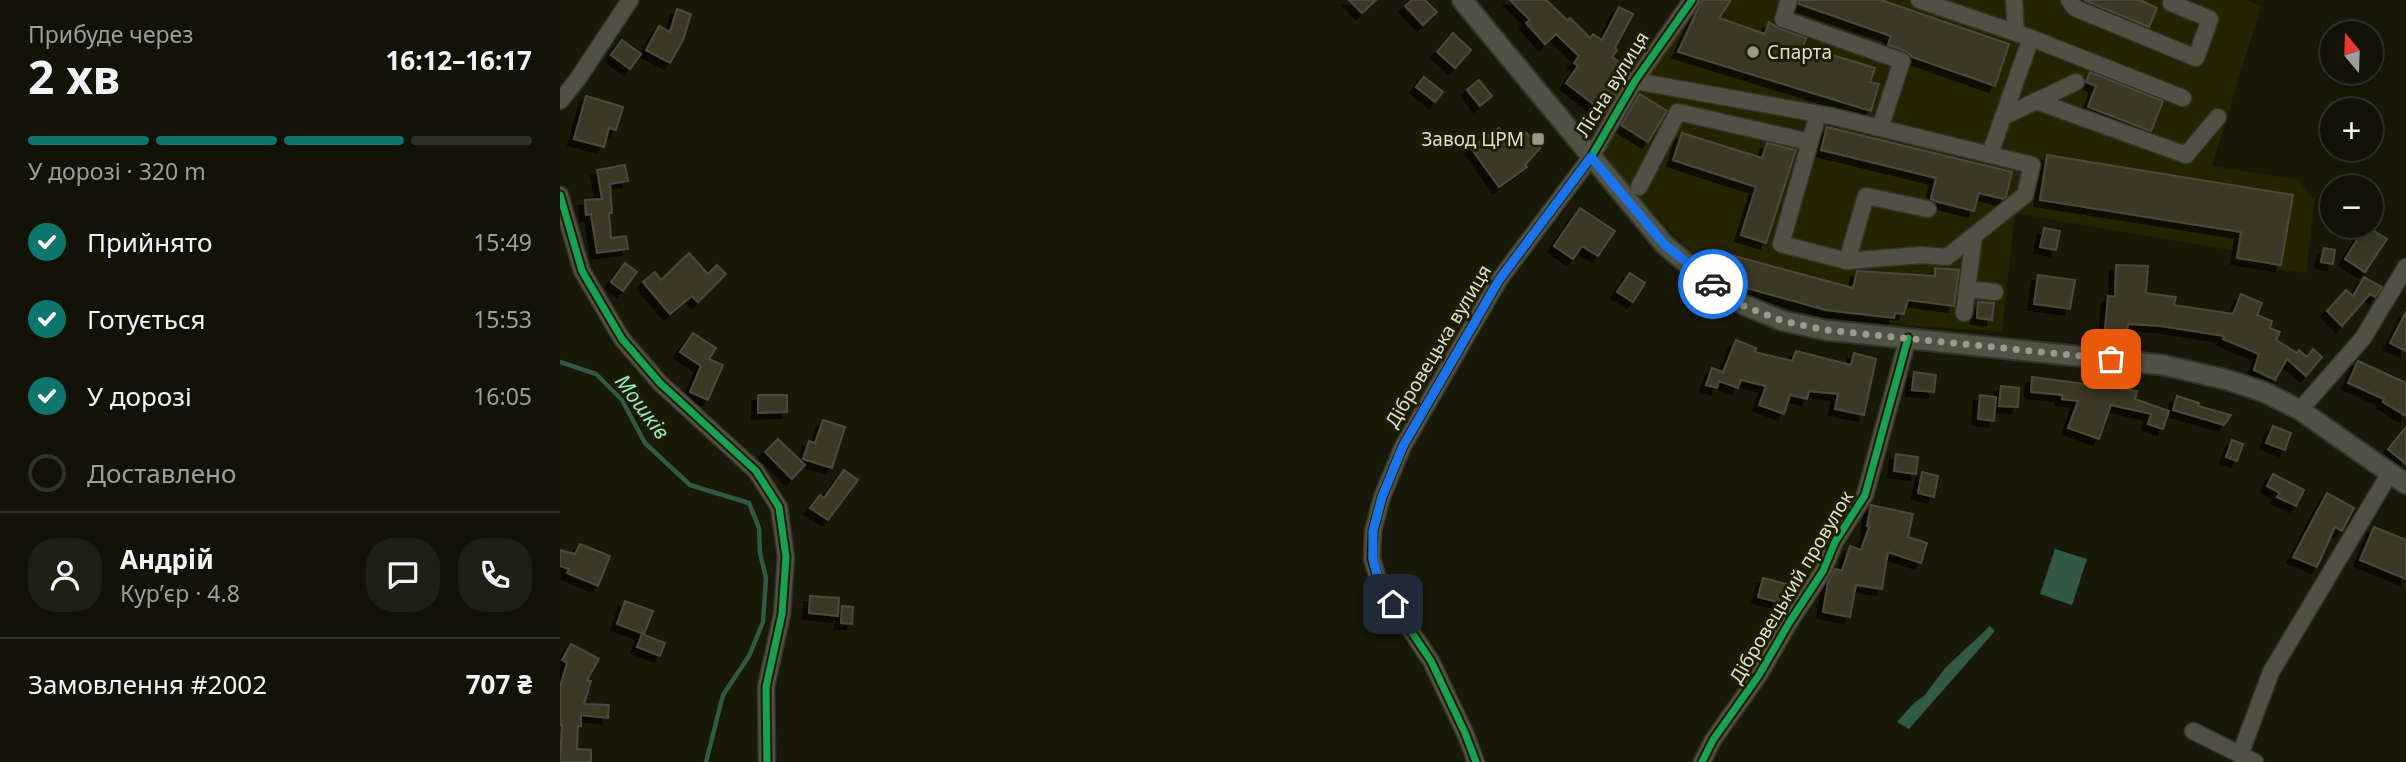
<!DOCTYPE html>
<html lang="uk">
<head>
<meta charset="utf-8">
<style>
  body { margin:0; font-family:"Noto Sans",sans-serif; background:#1f2014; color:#f1f3f6; height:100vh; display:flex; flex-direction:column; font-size:26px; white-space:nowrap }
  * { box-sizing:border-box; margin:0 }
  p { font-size:23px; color:#9c9e9b }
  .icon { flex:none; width:38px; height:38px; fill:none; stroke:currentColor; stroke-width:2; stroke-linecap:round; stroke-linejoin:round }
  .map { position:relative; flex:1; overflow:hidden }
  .side { display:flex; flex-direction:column; background:#121306; width:560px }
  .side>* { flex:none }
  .needle { width:46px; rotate:341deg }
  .buttons { position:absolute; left:1760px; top:21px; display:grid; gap:14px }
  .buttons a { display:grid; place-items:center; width:63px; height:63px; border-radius:50%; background:#121306; box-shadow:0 4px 18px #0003,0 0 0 2px #313228; font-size:35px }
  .pin { position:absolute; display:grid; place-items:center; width:60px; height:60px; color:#fff; margin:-30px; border-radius:14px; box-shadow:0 4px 10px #0006 }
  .courier { position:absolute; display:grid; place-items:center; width:70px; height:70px; margin:-35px; border:5px solid #1a73e8; border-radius:50%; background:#fff; color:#222; box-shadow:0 2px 9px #0007 }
  .overview em { font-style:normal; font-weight:700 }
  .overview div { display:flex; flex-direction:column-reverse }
  .overview { display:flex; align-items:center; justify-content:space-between; height:119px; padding:0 28px }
  h1 { font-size:46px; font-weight:700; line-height:52px }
  .bar { display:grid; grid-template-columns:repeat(4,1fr); gap:10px 7px; align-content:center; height:84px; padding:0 28px }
  .bar i { height:9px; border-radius:5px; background:#313228 }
  .bar .current { background:#0f766e }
  .bar p { grid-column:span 4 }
  .line { display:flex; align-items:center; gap:18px; padding:0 28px; border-top:2px solid #313228 }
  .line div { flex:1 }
  .round { display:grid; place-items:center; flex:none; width:74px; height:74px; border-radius:28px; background:#1f2014 }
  ol { padding:0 28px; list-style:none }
  li { display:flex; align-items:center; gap:21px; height:77px }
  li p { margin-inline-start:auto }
  li .icon { padding:7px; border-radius:50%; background:#0f766e; color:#fff; stroke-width:4 }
  li:last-child { color:#9c9e9b }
  li i { width:38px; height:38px; border:4px solid #313228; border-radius:50% }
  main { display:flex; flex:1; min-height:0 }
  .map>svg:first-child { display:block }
  .built { fill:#242401 }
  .water { fill:#315944 }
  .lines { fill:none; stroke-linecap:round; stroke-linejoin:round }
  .stream { stroke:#315944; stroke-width:4.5 }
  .building { fill:#3a3828; stroke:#4c4a3d; stroke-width:2; filter:url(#shadow) }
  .minor-casing { stroke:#333429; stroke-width:19 }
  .major-casing { stroke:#333429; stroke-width:23 }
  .minor { stroke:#505144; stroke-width:16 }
  .major { stroke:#505245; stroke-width:19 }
  .cycleway-casing { stroke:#1e1f02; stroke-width:11 }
  .cycleway { stroke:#1a9f57; stroke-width:7 }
  .done { stroke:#999a89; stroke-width:7; stroke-dasharray:0 12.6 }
  .route { stroke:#1a73e8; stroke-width:9 }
  .poi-dot { fill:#999a89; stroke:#1e1f02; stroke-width:2.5 }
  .labels { text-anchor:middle; stroke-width:6; stroke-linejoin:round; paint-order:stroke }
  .poi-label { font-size:19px; fill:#dedfce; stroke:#1e1f02; text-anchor:start }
  .street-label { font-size:19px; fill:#dedfce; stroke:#1e1f02 }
  .water-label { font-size:21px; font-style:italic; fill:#9de7c1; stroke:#1e1f02 }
</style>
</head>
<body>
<main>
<section class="side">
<div class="overview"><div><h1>2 хв</h1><p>Прибуде через</p></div><em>16:12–16:17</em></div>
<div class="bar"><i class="current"></i><i class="current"></i><i class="current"></i><i></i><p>У дорозі · 320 m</p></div>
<ol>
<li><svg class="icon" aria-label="check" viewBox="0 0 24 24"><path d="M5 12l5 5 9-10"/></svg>Прийнято<p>15:49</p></li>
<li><svg class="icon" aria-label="check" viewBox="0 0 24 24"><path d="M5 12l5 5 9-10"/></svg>Готується<p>15:53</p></li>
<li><svg class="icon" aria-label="check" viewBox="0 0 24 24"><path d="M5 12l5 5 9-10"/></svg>У дорозі<p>16:05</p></li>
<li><i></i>Доставлено</li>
</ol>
<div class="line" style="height:126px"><a class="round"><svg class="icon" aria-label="person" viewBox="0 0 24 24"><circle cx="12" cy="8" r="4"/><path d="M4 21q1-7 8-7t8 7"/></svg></a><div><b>Андрій</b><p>Кур’єр · 4.8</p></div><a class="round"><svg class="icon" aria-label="chat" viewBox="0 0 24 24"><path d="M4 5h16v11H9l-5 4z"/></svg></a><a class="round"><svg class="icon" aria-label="phone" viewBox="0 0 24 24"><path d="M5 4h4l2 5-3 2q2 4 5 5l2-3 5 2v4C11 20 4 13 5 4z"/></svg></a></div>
<div class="line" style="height:91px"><div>Замовлення #2002</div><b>707 ₴</b></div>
</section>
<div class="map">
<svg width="1846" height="762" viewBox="0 0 1846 762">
  <defs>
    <filter id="shadow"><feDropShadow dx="-6" dy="6" stdDeviation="0" flood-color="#0009"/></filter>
  </defs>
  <rect width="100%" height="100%" fill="#181908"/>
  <path class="built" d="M1136,0h549l16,6 -49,160 86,14 17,19 -9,74 -74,-10 2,-12 -219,-38 -13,119 -94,-7 -76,-12 -43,-7 -57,-19 -8,-4 -50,-48 -77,-84z"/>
  <g class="water">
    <path d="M1495,549l32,10 -15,46 -32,-11z"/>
    <path d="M1430,626l5,5 -86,98 -12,-7 17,-19 11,-8 20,-27z"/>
  </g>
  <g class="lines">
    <path class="stream" d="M0,362l36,12 26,26 23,43 45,42 59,18 10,25 1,25 6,25 -3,44 -14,34 -26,39 -17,67"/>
  </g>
  <g class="building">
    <path d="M789,0h27l-14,13z"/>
    <path d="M852,0h13l12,12 -14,13 -18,-19z"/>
    <path d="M950,0h36l21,20 3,-2 20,20 3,-4 9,6 17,-33 14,7 -18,34 2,2 -5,7 19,12 -26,44 -39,-30 12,-17 -4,-3 5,-7 -23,-22 -11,10 -19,-21 4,-3z"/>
    <path d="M1142,0h29l-12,18 46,16 4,-12 11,7 26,9 -3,8 72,22 -5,14 9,2 -8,27 -193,-59z"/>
    <path d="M1239,0h82l128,44 -14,42 -83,-29 -6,-6 -18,-6 3,-9 -92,-32z"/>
    <path d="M1524,0h56l17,8 -8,19z"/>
    <path d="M117,9l14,5 -8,26 -13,23 -24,-13 13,-24 11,6z"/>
    <path d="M893,33l18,17 -16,18 -18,-16z"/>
    <path d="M62,40l19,14 -11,15 -19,-14z"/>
    <path d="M1530,72l73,29 -12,30 -63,-24 8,-21 -10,-4z"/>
    <path d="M864,77l19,15 -8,10 -19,-15z"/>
    <path d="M919,80l13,16 -12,10 -13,-16z"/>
    <path d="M1080,94l27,17 -19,31 -27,-17z"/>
    <path d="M26,96l37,11 -7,23 -7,-2 -5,19 -30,-8z"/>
    <path d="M1267,127l185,45 -6,25 -3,2 -24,-6 -5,18 -39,-10 -4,-2 5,-21 -115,-28z"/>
    <path d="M939,128l13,18 13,-14 16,15 -16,18 2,2 -28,20 -28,-39z"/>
    <path d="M1122,133l80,25 5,-15 29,7 -30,93 -25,-8 15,-48 -83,-27z"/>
    <path d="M1487,155l246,40 -12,70 -44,-7 4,-26 -201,-32z"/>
    <path d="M65,165l3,16 -18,3 2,29h-3l2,25 15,-2 2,13 -31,4 -6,-39 -5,1 -1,-15 17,-1 -5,-29z"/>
    <path d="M1020,208l35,23 -17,25 -16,-10 -9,13 -19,-13z"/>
    <path d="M1806,226l21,13 -22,33 -20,-13z"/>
    <path d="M1484,228l16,3 -4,19 -16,-3z"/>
    <path d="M1764,248l11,2 -2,14 -12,-2z"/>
    <path d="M129,253l19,21 9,-9 9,9 -28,28 -6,-6 -22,18 -27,-32 12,-10 6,8z"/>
    <path d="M1174,256l119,32 4,-17 78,5v-8l24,2 -5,36 -46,-6 -4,14 -9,-1 -1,5 -68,-8 -90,-25 -9,-6z"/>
    <path d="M65,263l12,9 -14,19 -12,-9z"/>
    <path d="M1556,265l32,1 -2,27 30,4 -2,8 59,9 8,-20 21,9 -5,12 15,6 -2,7 10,4 -4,8 21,13 2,-3 8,7 6,-8 9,8 -16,19 -19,-17 -12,21 -21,-10 5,-16 -36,-15 1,-3 -63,-10 -33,-2 -3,19 -21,-2 4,-45 7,1z"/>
    <path d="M1070,273l15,10 -12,19 -16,-10z"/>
    <path d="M1478,275l37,5 -5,29 -36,-5z"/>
    <path d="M1804,277l18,10 -7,10 -5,-3 -28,32 -15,-15 19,-21 7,6z"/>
    <path d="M1418,302l16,1 -2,17 -15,-2z"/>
    <path d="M1846,312v39l-16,-8z"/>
    <path d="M133,333l23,15 -7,11 14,6 -15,35 -18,-8 11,-26 -21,-14z"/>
    <path d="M1176,340l20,8 -1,4 37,9 4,-10 55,14 3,-12 22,6 -12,56 -29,-6 3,-15 -29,-3 -2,8 -17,-4 -6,19 -25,-9 7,-19 -25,-6 -3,8 -19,-7 -2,7 -11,-3 6,-17 11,4z"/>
    <path d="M1798,361l48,22v33l-23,-14 1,-3 -36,-16z"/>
    <path d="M1354,372l22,3 -2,17 -22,-2z"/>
    <path d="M1472,377l105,14 -2,8 34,12 -6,18 -15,-5 3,-10 -40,-9 -12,34 -31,-11 10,-27 -16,-2v-4l-31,-3z"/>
    <path d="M1441,386l18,2 -1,19 -19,-1z"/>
    <path d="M198,395h29v17l-29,1z"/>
    <path d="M1420,395l16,2 -2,24 -16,-2z"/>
    <path d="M1617,396l22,7 -1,3 33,9 -7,10 -51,-15z"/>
    <path d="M263,420l22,7 -13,41 -29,-9 6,-18 6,2z"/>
    <path d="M1713,426l18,7 -6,17 -19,-7z"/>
    <path d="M1846,427v37l-18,-15z"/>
    <path d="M218,439l27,26 -13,14 -27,-27z"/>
    <path d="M1672,440l11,4 -6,17 -11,-4z"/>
    <path d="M1336,454l22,3 -2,17 -22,-3z"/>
    <path d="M284,470l14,10 -30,40 -18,-12 10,-13 4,3z"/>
    <path d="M1362,472l16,4 -4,21 -16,-4z"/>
    <path d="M1713,474l31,16 -8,16 -19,-9 3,-4 -13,-7z"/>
    <path d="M1767,493l27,15 -12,23 -7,-4 -18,40 -24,-10z"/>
    <path d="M1311,505l42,9 -5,23 19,6 -6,20 -33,-11 -6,37 -26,-4 -6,32 -27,-5 5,-30 7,-13 7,2 8,-25 11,4 8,-23 -2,-1z"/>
    <path d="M1814,527l32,13v39l-46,-19z"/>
    <path d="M20,544l30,12 -12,30 -31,-13 2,-4 -9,-3v-16l15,4z"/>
    <path d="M1203,578l28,7 -5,19 -28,-7z"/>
    <path d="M250,596l29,2 -1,18 -29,-3z"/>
    <path d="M65,601l28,10 -9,23 -27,-10z"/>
    <path d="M282,606l11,1 -1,17 -11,-1z"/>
    <path d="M82,634l23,9 -5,13 -23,-9z"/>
    <path d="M11,644l28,15 -12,21 4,1 -7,23 25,1 -1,13 -27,-3v11h-3l-1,23 14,1v12h-31l2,-37h-2v-38l7,-24 -5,-3z"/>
  </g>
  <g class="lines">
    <defs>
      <g id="minor">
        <path d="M1229,0l-6,19 119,42 -22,67"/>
        <path d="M1359,0l112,38 -41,116"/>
        <path d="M1454,0l2,33"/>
        <path d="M1509,0l6,8 121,50 14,-39 -39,-16"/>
        <path d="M1471,38l152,60"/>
        <path d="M1075,81l196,35 201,49 -7,30 -78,62 -26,-2 -74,6 19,-65 62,13"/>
        <path d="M0,101l17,-21 53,-80"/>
        <path d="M1476,101l150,54 32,-38"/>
        <path d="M1258,114l-37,130 66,17"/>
        <path d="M1443,117l73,-35"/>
        <path d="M1079,187l39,-75 132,30"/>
        <path d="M0,195l22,76 40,68 38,44 96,88 23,36 7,50 -4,57 -16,73 1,75"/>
        <path d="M1407,289l28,3"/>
        <path d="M1404,313l10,-77"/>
        <path d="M1740,410l63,-72 43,-71"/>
        <path d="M1633,731l62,31"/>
        <path d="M1680,755l31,-83 119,-199"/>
        <path d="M916,762l-11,-29 -34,-72 -51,-76 -8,-26 1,-28 9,-34 21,-51 96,-166 92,-123 44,-76 57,-81"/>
        <path d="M1142,762l11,-22 46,-65 30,-52 34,-52 12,-29 30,-47 43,-157"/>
      </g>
      <path id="major" d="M902,0l202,244 41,35 39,26 39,16 42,9 338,35 65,15 36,12 36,18 106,74"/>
    </defs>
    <use href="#minor" class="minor-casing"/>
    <use href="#major" class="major-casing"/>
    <use href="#minor" class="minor"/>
    <use href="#major" class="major"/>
    <defs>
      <g id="cycleway">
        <path d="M0,195l22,76 40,68 38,44 96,88 23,36 7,50 -4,57 -16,73 1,75"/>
        <path d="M916,762l-11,-29 -34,-72 -51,-76 -8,-26 1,-28 9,-34 21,-51 96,-166 92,-123 44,-76 57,-81"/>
        <path d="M1142,762l11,-22 46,-65 30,-52 34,-52 12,-29 30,-47 43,-157"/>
      </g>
    </defs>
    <use href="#cycleway" class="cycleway-casing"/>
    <use href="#cycleway" class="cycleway"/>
  </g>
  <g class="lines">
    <path class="done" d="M1153,284l31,22 39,15 42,9 286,29"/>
    <path class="route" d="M833,604l-13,-19 -7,-26v-28l9,-34 21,-51 96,-166 92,-123 73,87 49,40"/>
  </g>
  <g class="poi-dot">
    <circle cx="1193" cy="52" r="7"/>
    <rect x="971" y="132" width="14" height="14" rx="3.5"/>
  </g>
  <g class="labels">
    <g class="poi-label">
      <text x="1207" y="59">Спарта</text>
      <text x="964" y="146" text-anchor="end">Завод ЦРМ</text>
    </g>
    <g class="street-label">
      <text transform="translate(1052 84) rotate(-58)" y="7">Лісна вулиця</text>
      <text transform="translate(878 346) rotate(-59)" y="7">Дібровецька вулиця</text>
      <text transform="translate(1231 587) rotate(-59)" y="7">Дібровецький провулок</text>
    </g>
    <g class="water-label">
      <text transform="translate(82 407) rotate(53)" y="7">Мошків</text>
    </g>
  </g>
</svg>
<div class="buttons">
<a><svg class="needle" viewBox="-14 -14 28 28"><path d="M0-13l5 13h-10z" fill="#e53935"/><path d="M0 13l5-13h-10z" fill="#9c9e9b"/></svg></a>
<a>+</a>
<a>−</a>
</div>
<div class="pin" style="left:1551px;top:359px;background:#ea580c"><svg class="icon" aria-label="bag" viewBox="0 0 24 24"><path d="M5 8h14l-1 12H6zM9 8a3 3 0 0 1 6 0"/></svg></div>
<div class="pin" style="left:833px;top:604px;background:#1f2937"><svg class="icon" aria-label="home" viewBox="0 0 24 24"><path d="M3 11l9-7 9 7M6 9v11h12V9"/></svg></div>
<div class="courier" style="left:1153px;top:284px"><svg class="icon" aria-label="car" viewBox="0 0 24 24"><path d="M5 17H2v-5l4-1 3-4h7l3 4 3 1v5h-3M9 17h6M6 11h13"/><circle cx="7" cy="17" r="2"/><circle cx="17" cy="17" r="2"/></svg></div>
</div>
</main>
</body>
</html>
